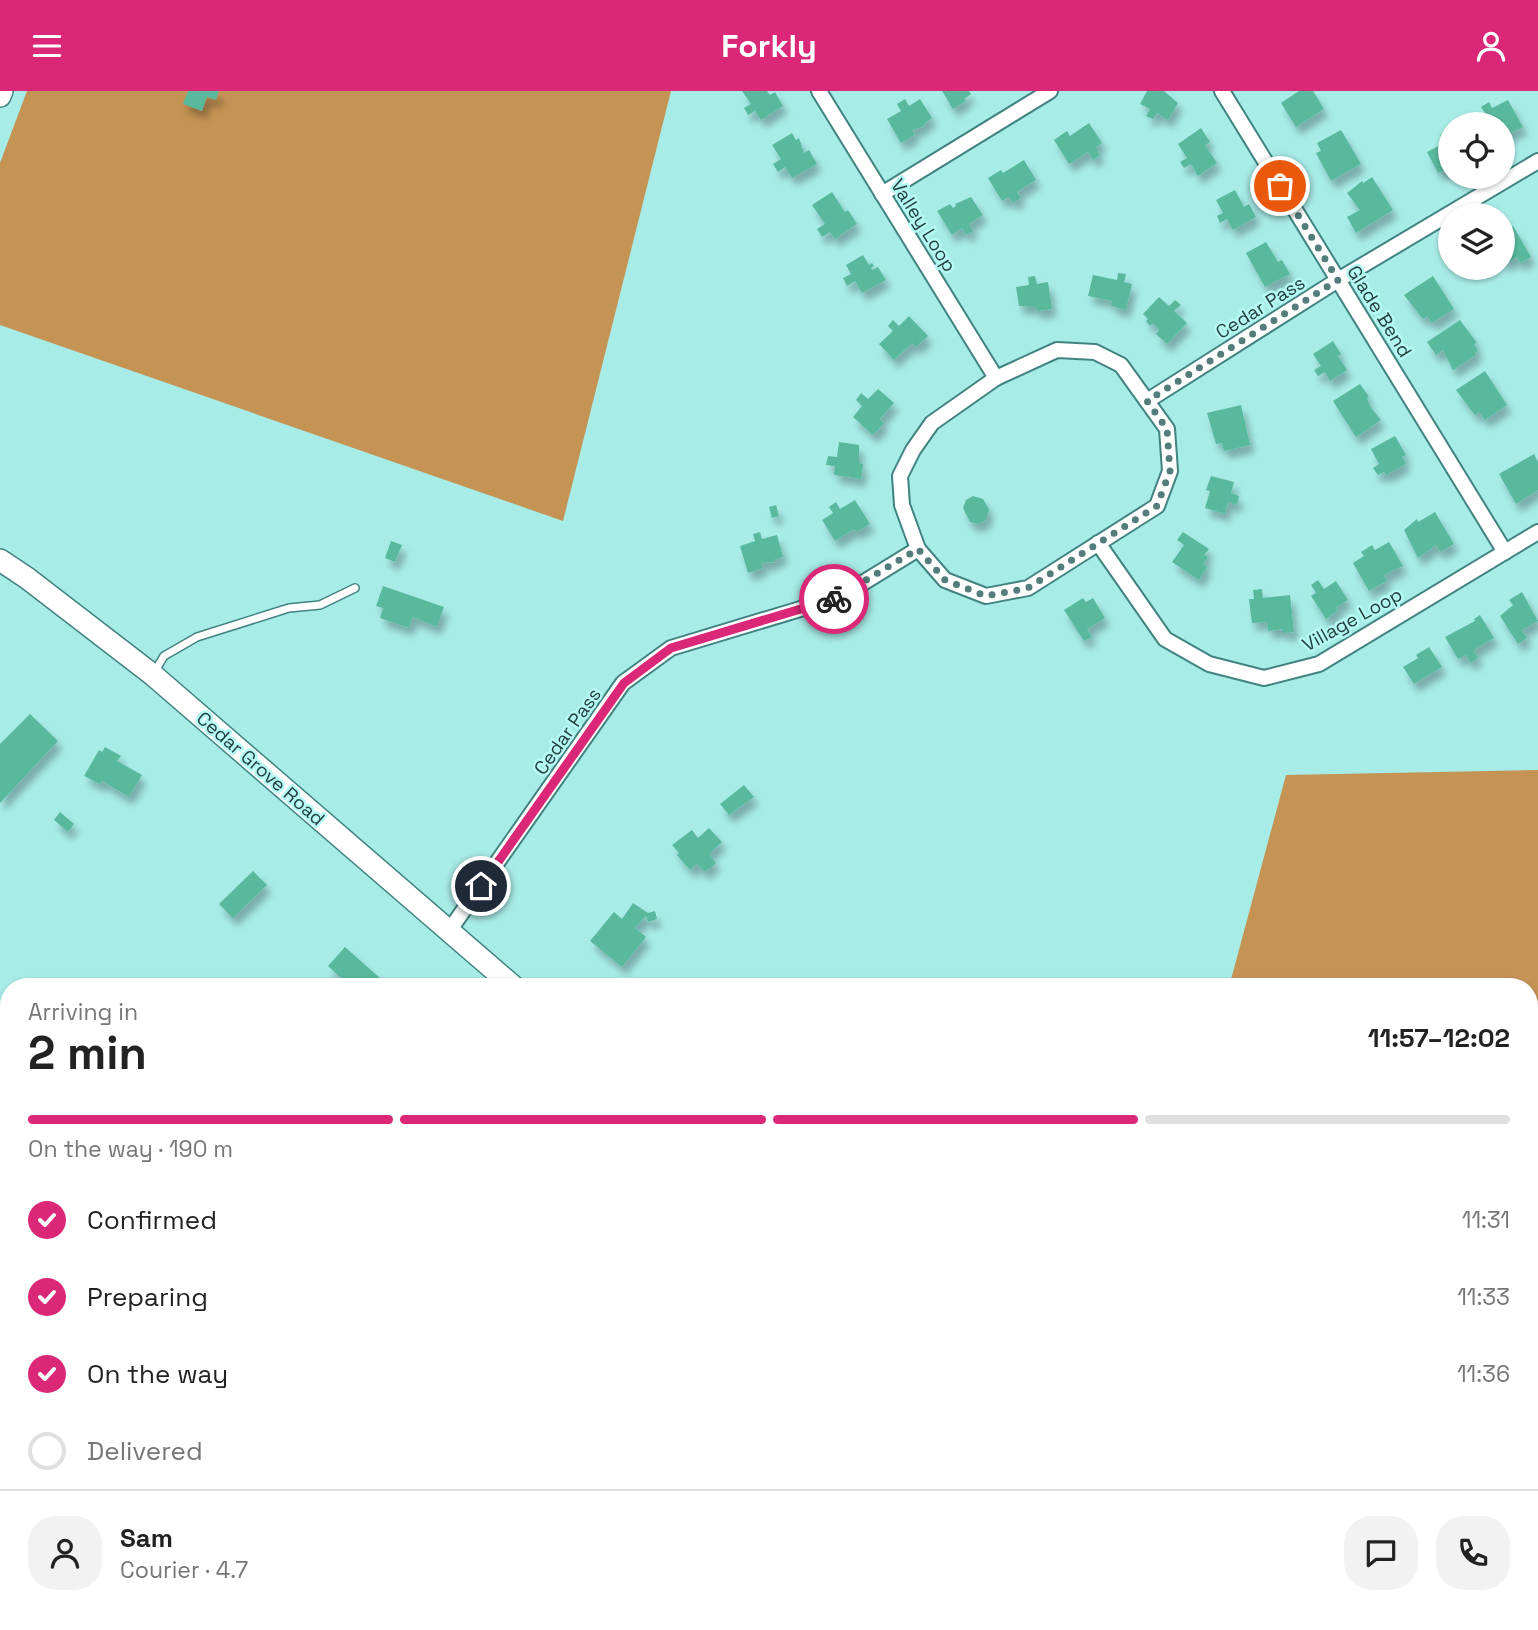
<!DOCTYPE html>
<html lang="en">
<head>
<meta charset="utf-8">
<style>
  body { margin:0; font-family:"Space Grotesk",sans-serif; background:#f2f2f2; color:#222; height:100vh; display:flex; flex-direction:column; font-size:26px; white-space:nowrap }
  * { box-sizing:border-box; margin:0 }
  p { font-size:23px; color:#767676 }
  .icon { flex:none; width:38px; height:38px; fill:none; stroke:currentColor; stroke-width:2; stroke-linecap:round; stroke-linejoin:round }
  .map { position:relative; flex:1; overflow:hidden }
  .drawer { position:absolute; left:0px; top:887px; width:1538px; height:653px; display:flex; flex-direction:column; background:#fff; border-radius:28px 28px 0 0; box-shadow:0 2px 5px #0004 }
  .drawer>* { flex:none }
  .tools { position:absolute; left:1438px; top:21px; display:grid; gap:14px }
  .tools a { display:grid; place-items:center; width:77px; height:77px; border-radius:50%; background:#fff; box-shadow:0 2px 5px #0004; font-size:35px }
  .pin { position:absolute; display:grid; place-items:center; width:60px; height:60px; color:#fff; margin:-30px; border:4px solid #fff; border-radius:50%; box-shadow:0 2px 7px #0007 }
  .courier { position:absolute; display:grid; place-items:center; width:70px; height:70px; margin:-35px; border:5px solid #db2777; border-radius:50%; background:#fff; color:#222; box-shadow:0 2px 9px #0007 }
  .headline em { font-style:normal; font-weight:800 }
  .headline div { display:flex; flex-direction:column-reverse }
  .headline { display:flex; align-items:center; justify-content:space-between; height:119px; padding:0 28px }
  h1 { font-size:46px; font-weight:800; line-height:52px }
  .bar { display:grid; grid-template-columns:repeat(4,1fr); gap:10px 7px; align-content:center; height:84px; padding:0 28px }
  .bar i { height:9px; border-radius:5px; background:#e0e0e0 }
  .bar .active { background:#db2777 }
  .bar p { grid-column:span 4 }
  .line { display:flex; align-items:center; gap:18px; padding:0 28px; border-top:2px solid #e0e0e0 }
  .line div { flex:1 }
  .round { display:grid; place-items:center; flex:none; width:74px; height:74px; border-radius:28px; background:#f2f2f2 }
  ol { padding:0 28px; list-style:none }
  li { display:flex; align-items:center; gap:21px; height:77px }
  li p { margin-inline-start:auto }
  li .icon { padding:7px; border-radius:50%; background:#db2777; color:#fff; stroke-width:4 }
  li:last-child { color:#767676 }
  li i { width:38px; height:38px; border:4px solid #e0e0e0; border-radius:50% }
  header { display:flex; justify-content:space-between; align-items:center; height:91px; padding:0 28px; background:#db2777; color:#fff; font-size:32px; font-weight:800 }
  .map>svg:first-child { display:block }
  .forest { fill:#c59354 }
  .building { fill:#59b99c; filter:url(#shadow) }
  .lines { fill:none; stroke-linecap:round; stroke-linejoin:round }
  .lane-casing { stroke:#408380; stroke-width:10 }
  .street-casing { stroke:#408380; stroke-width:18 }
  .secondary-casing { stroke:#408380; stroke-width:24 }
  .lane { stroke:#fff; stroke-width:7 }
  .street { stroke:#fff; stroke-width:14 }
  .secondary { stroke:#fff; stroke-width:21 }
  .done { stroke:#527d7a; stroke-width:7; stroke-dasharray:0 12.6 }
  .route { stroke:#db2777; stroke-width:9 }
  .labels { text-anchor:middle; stroke-width:5; stroke-linejoin:round; paint-order:stroke }
  .street-label { font-size:19px; fill:#24413f; stroke:#b5faf5 }
</style>
</head>
<body>
<header><svg class="icon" aria-label="menu" viewBox="0 0 24 24"><path d="M4 6h16M4 12h16M4 18h16"/></svg>Forkly<svg class="icon" aria-label="person" viewBox="0 0 24 24"><circle cx="12" cy="8" r="4"/><path d="M4 21q1-7 8-7t8 7"/></svg></header>
<div class="map">
<svg width="1538" height="1539" viewBox="0 0 1538 1539">
  <defs>
    <filter id="shadow"><feDropShadow dx="4.5" dy="8" stdDeviation="3.5" flood-color="#0004"/></filter>
  </defs>
  <rect width="100%" height="100%" fill="#a8ece8"/>
  <g class="forest">
    <path d="M27,0h644l-108,430 -563,-196v-162z"/>
    <path d="M1538,679v538h-8v-321h-301l57,-212z"/>
  </g>
  <g class="building">
    <path d="M188,0h31l-3,9 -9,-3 -5,14 -19,-7z"/>
    <path d="M742,0h25l3,4 5,-3 8,14 -22,14 -6,-9 -7,4 -4,-7 7,-4z"/>
    <path d="M942,0h27l2,3 -7,5 2,2 -13,8z"/>
    <path d="M1147,0h17l14,12 -10,17 -11,-7 -4,6 -7,-3 4,-7 -10,-5z"/>
    <path d="M1299,0h14l11,18 -28,18 -15,-24z"/>
    <path d="M905,8l4,7 11,-7 12,19 -8,6 1,2 -13,4 3,5 -14,8 -14,-24 14,-8 -4,-7z"/>
    <path d="M1508,9l15,27 -20,10v-13h-30l-2,-3 14,-8 -4,-6 8,-5 3,6z"/>
    <path d="M1089,32l13,20 -6,4 4,8 -7,5 -5,-8 -19,12 -15,-24 13,-9 3,5z"/>
    <path d="M1201,37l9,14 -5,3 12,18 -19,13 -7,-12 -7,4 -4,-6 7,-4 -9,-14z"/>
    <path d="M1341,39l20,34 -30,17 -15,-28 5,-2 -4,-8z"/>
    <path d="M1448,39l3,5v33l-13,5 -11,-21 17,-9 -4,-8z"/>
    <path d="M792,42l4,7 3,-2 5,15 5,-3 8,14 -25,14 -7,-11 -7,5 -5,-8 8,-5 -9,-14z"/>
    <path d="M1024,69l12,20 -19,12 4,6 -8,5 -4,-6 -7,4 -14,-23 13,-8 2,3z"/>
    <path d="M1372,86l21,33 -37,23 -9,-16 13,-7 -13,-17 15,-12 1,2z"/>
    <path d="M1235,99l9,17 5,-3 7,13 -23,13 -6,-11 -7,4 -3,-7 6,-3 -7,-13z"/>
    <path d="M832,101l13,20 3,-2 9,14 -22,15 -5,-7 -8,5 -5,-8 8,-5 -13,-19z"/>
    <path d="M971,106l12,18 -14,9 4,7 -7,4 -4,-7 -10,7 -15,-24 13,-7 3,4 3,-2 -1,-2z"/>
    <path d="M1513,135l18,31 -11,6 -3,-6 -14,8v-33z"/>
    <path d="M1266,151l12,20 4,-2 8,14 -25,13 -19,-34z"/>
    <path d="M863,164l6,10 3,-2 2,3 -3,2 1,2 6,-3 8,13 -24,13 -7,-12 -8,5 -4,-8 8,-4 -5,-9z"/>
    <path d="M1118,182l8,1 -2,8 8,2 -6,26 -15,-4 1,-5 -24,-5 5,-21 24,5z"/>
    <path d="M1035,185l2,8 11,-2 4,27 -15,2 -1,-4 -17,-1 -3,-19 13,-2 -1,-8z"/>
    <path d="M1433,185l21,33 -22,14 -5,-7 -4,3 -19,-24z"/>
    <path d="M1159,206l10,9 6,-6 6,5 -7,6 13,12 -20,21 -11,-10 3,-4 -6,-7 -3,3 -4,-5 2,-2 -5,-5z"/>
    <path d="M909,225l19,20 -12,11 -4,-4 -18,17 -15,-16 14,-13 -5,-5 5,-6 6,6z"/>
    <path d="M1460,229l17,23 -3,1 4,7 -3,2 1,2 -23,15 -10,-20 -7,5 -9,-13z"/>
    <path d="M1333,250l8,13 -3,2 9,14 -17,11 -5,-9 -7,4 -4,-6 7,-4 -8,-12z"/>
    <path d="M1485,280l22,34 -22,15 -6,-8 -4,3 -19,-25z"/>
    <path d="M1360,293l9,13 -2,1 4,10 10,12 -25,17 -23,-36z"/>
    <path d="M878,298l16,14 -14,16 4,4 -11,12 -20,-18 9,-11 -6,-6 5,-7 7,6z"/>
    <path d="M1241,314l9,40 -26,6 -2,-8 -6,1 -9,-31z"/>
    <path d="M1395,345l11,19 -4,2 4,7 -20,11 -2,-3 -6,3 -5,-7 6,-4 -8,-15z"/>
    <path d="M839,351l20,3v18l4,1 -2,15 -27,-4 1,-9 -9,-1 2,-9 9,1z"/>
    <path d="M1534,363l4,8v28l-22,14 -17,-30z"/>
    <path d="M1211,385l23,6 -3,11 8,3 -2,9 -9,-3 -3,12 -20,-6 5,-17 -4,-1z"/>
    <path d="M973,405l10,3 6,10 -3,11 -7,4 -9,-2 -7,-14 3,-8z"/>
    <path d="M855,409l15,24 -14,8 -2,-3 -19,12 -13,-21 11,-7 -4,-6 7,-5 4,7z"/>
    <path d="M776,414l3,11 -7,2 -3,-11z"/>
    <path d="M1435,421l19,32 -14,8 -4,-7 -18,13 -14,-28 13,-11 1,3z"/>
    <path d="M760,441l2,7 15,-4 6,22 -9,3 1,2 -14,1 2,5 -15,5 -8,-27 15,-5 -2,-7z"/>
    <path d="M1183,441l26,17 -5,6 4,2 -5,7 4,3 -8,13 -27,-18 12,-17 -7,-5z"/>
    <path d="M391,450l11,4 -7,17 -10,-4z"/>
    <path d="M1389,451l14,24 -19,9 3,6 -18,10 -16,-28 11,-7 -3,-4 11,-7 3,5z"/>
    <path d="M1318,489l6,9 12,-8 12,19 -12,7 2,3 -12,9 -15,-23 5,-3 -5,-8z"/>
    <path d="M383,495l61,21 -7,20 -24,-10 -4,11 -29,-10 3,-10 -7,-2z"/>
    <path d="M1262,498l1,9 27,-3 4,37 -11,1v-4l-15,2 -1,-9 -15,1 -3,-24h5l-1,-9z"/>
    <path d="M1522,501l16,29 -16,9 5,8 -9,6 -18,-28 13,-11 -4,-5z"/>
    <path d="M1083,507l3,4 7,-4 12,20 -18,11 5,8 -8,4 -20,-31z"/>
    <path d="M1480,524l14,23 -20,12 4,8 -8,5 -4,-8 -8,4 -13,-22 30,-16 -1,-2z"/>
    <path d="M1429,556l13,20 -28,17 -11,-17 15,-9 -2,-3z"/>
    <path d="M30,623l28,27 -58,62v-59z"/>
    <path d="M105,656l16,9 -4,5 25,14 -13,22 -27,-16 -2,3 -16,-8 15,-26 3,2z"/>
    <path d="M744,694l10,12 -25,18 -9,-11z"/>
    <path d="M60,721l14,12 -6,8 -14,-12z"/>
    <path d="M709,737l13,14 -13,12 7,9 -11,9 -8,-8 -7,6 -13,-15 2,-2 -7,-8 20,-15 6,8z"/>
    <path d="M253,780l14,14 -34,33 -14,-14z"/>
    <path d="M633,812l15,10 7,-2 2,8 -9,3 -2,-6 -11,12 11,9 -24,30 -32,-26 24,-29 8,7z"/>
    <path d="M345,856l45,40h-39l-23,-21z"/>
    <path d="M722,1531h24l1,3 -22,5z"/>
  </g>
  <g class="lines">
    <defs>
      <path id="lane" d="M155,580l9,-15 33,-19 92,-29 31,-3 35,-17"/>
      <g id="street">
        <path d="M819,0l177,287"/>
        <path d="M1222,0l283,461"/>
        <path d="M882,103l168,-103"/>
        <path d="M1057,259l38,2 26,13 46,64 3,42 -13,35 -129,82 -42,8 -41,-16 -27,-31 -16,-44 -2,-29 13,-26 19,-27 64,-45z"/>
        <path d="M1147,310l191,-121 200,-119"/>
        <path d="M1098,452l67,96 44,25 55,14 55,-14 219,-132"/>
        <path d="M449,840l174,-248 48,-35 169,-51 78,-48"/>
        <path d="M1530,1391l4,11 -4,13"/>
        <path d="M1530,1483l8,-4"/>
        <path d="M997,1531l8,5 13,-5"/>
        <path d="M1055,1531l4,8"/>
        <path d="M1261,1539l19,-8"/>
        <path d="M1400,1539l18,-8"/>
      </g>
      <g id="secondary">
        <path d="M0,5l2,-5"/>
        <path d="M0,469l27,18 126,97 361,312"/>
        <path d="M830,1531l2,8"/>
      </g>
    </defs>
    <use href="#lane" class="lane-casing"/>
    <use href="#street" class="street-casing"/>
    <use href="#secondary" class="secondary-casing"/>
    <use href="#lane" class="lane"/>
    <use href="#street" class="street"/>
    <use href="#secondary" class="secondary"/>
  </g>
  <g class="lines">
    <path class="done" d="M834,508l84,-50 27,31 41,16 42,-8 129,-82 13,-35 -3,-42 -20,-28 191,-121 -58,-94"/>
    <path class="route" d="M481,795l143,-203 47,-35 163,-49"/>
  </g>
  <g class="labels">
    <g class="street-label">
      <text transform="translate(924 134) rotate(58)" y="7">Valley Loop</text>
      <text transform="translate(1260 216) rotate(-32)" y="7">Cedar Pass</text>
      <text transform="translate(1380 220) rotate(58)" y="7">Glade Bend</text>
      <text transform="translate(1352 528) rotate(-29)" y="7">Village Loop</text>
      <text transform="translate(567 640) rotate(-55)" y="7">Cedar Pass</text>
      <text transform="translate(261 677) rotate(41)" y="7">Cedar Grove Road</text>
    </g>
  </g>
</svg>
<div class="tools">
<a><svg class="icon" aria-label="locate" viewBox="0 0 24 24"><circle cx="12" cy="12" r="6"/><path d="M12 2v4M12 18v4M2 12h4M18 12h4"/></svg></a>
<a><svg class="icon" aria-label="layers" viewBox="0 0 24 24"><path d="M12 4l9 5-9 5-9-5zM3 14l9 5 9-5"/></svg></a>
</div>
<div class="pin" style="left:1280px;top:95px;background:#ea580c"><svg class="icon" aria-label="bag" viewBox="0 0 24 24"><path d="M5 8h14l-1 12H6zM9 8a3 3 0 0 1 6 0"/></svg></div>
<div class="pin" style="left:481px;top:795px;background:#1f2937"><svg class="icon" aria-label="home" viewBox="0 0 24 24"><path d="M3 11l9-7 9 7M6 9v11h12V9"/></svg></div>
<div class="courier" style="left:834px;top:508px"><svg class="icon" aria-label="bike" viewBox="0 0 24 24"><circle cx="6" cy="16" r="4"/><circle cx="18" cy="16" r="4"/><path d="M6 16l4-8h5l3 8M10 8l3 8H6M13 5h3"/></svg></div>
<section class="drawer">
<div class="headline"><div><h1>2 min</h1><p>Arriving in</p></div><em>11:57–12:02</em></div>
<div class="bar"><i class="active"></i><i class="active"></i><i class="active"></i><i></i><p>On the way · 190 m</p></div>
<ol>
<li><svg class="icon" aria-label="check" viewBox="0 0 24 24"><path d="M5 12l5 5 9-10"/></svg>Confirmed<p>11:31</p></li>
<li><svg class="icon" aria-label="check" viewBox="0 0 24 24"><path d="M5 12l5 5 9-10"/></svg>Preparing<p>11:33</p></li>
<li><svg class="icon" aria-label="check" viewBox="0 0 24 24"><path d="M5 12l5 5 9-10"/></svg>On the way<p>11:36</p></li>
<li><i></i>Delivered</li>
</ol>
<div class="line" style="height:126px"><a class="round"><svg class="icon" aria-label="person" viewBox="0 0 24 24"><circle cx="12" cy="8" r="4"/><path d="M4 21q1-7 8-7t8 7"/></svg></a><div><b>Sam</b><p>Courier · 4.7</p></div><a class="round"><svg class="icon" aria-label="chat" viewBox="0 0 24 24"><path d="M4 5h16v11H9l-5 4z"/></svg></a><a class="round"><svg class="icon" aria-label="phone" viewBox="0 0 24 24"><path d="M5 4h4l2 5-3 2q2 4 5 5l2-3 5 2v4C11 20 4 13 5 4z"/></svg></a></div>
</section>
</div>
</body>
</html>
